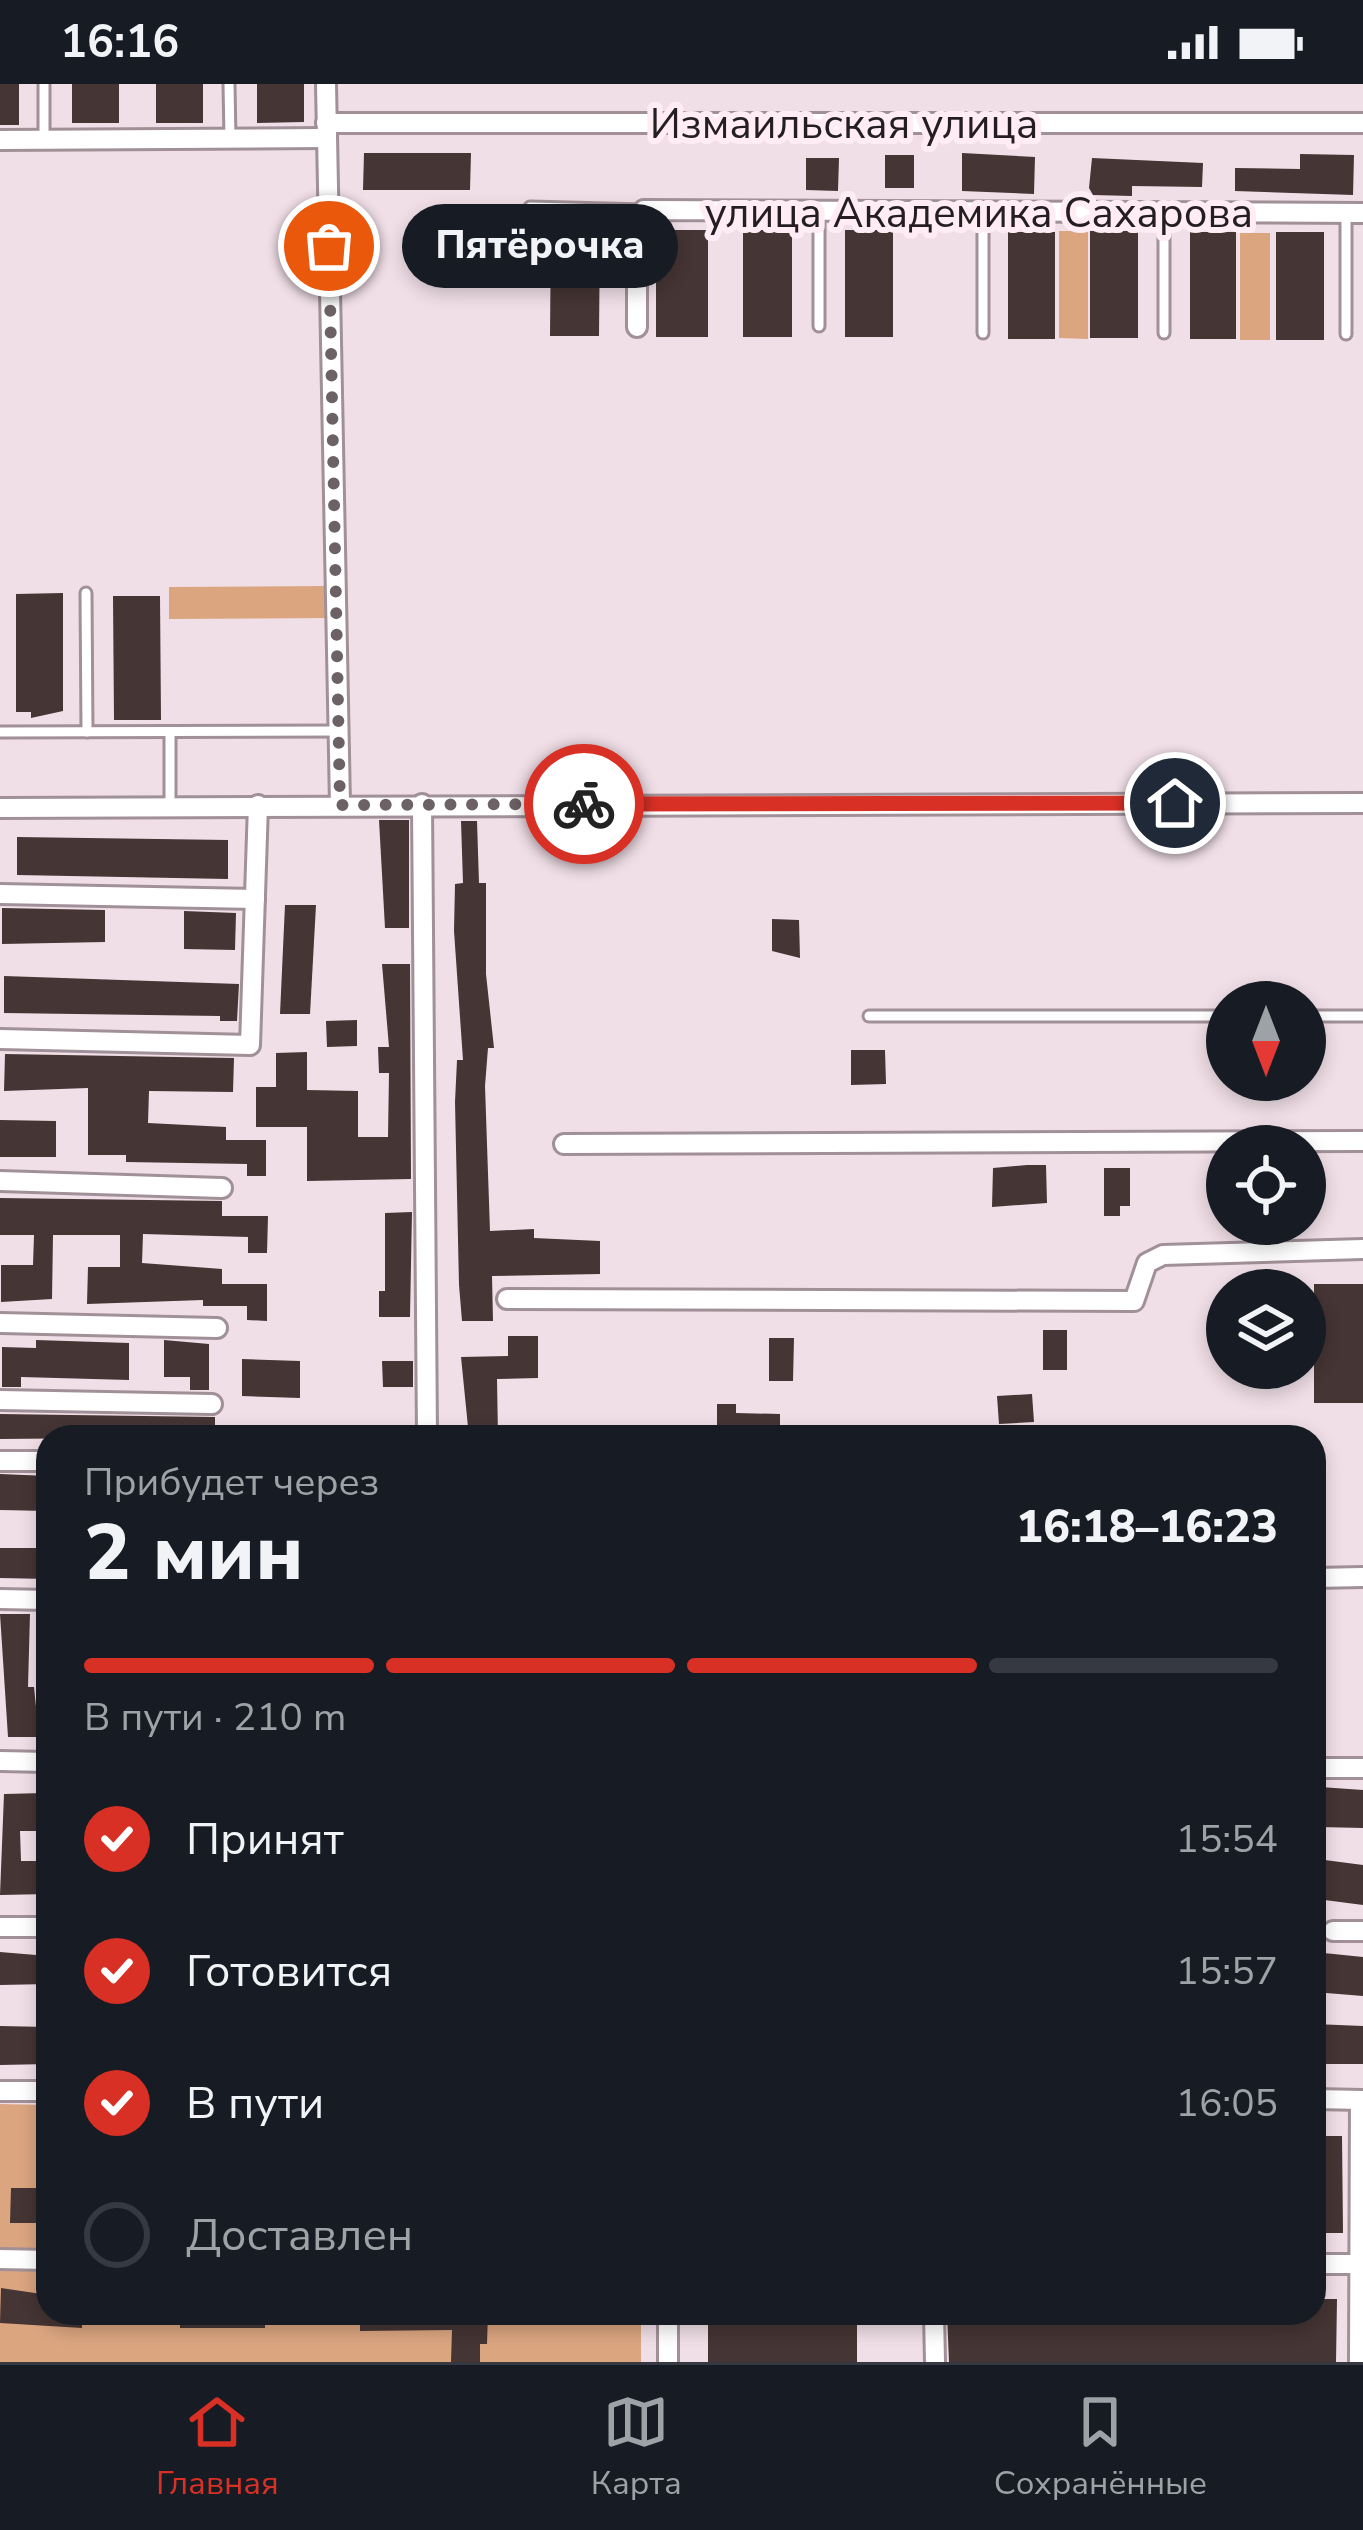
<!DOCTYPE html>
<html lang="ru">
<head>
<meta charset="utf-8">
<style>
  body { margin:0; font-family:"Nunito Sans",sans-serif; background:#242831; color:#f1f3f6; height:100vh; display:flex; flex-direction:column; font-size:45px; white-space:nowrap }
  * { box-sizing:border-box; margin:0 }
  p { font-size:39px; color:#9ea1a6 }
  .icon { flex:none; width:66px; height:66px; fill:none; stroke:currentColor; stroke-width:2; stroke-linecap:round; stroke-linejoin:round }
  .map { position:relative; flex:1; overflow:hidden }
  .side { position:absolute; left:36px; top:1341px; width:1290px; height:900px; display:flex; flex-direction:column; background:#171b24; border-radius:36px; box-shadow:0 6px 18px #0003 }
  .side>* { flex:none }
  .needle { width:78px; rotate:180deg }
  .tools { position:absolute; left:1206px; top:897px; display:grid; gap:24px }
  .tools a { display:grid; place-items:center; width:120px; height:120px; border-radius:50%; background:#171b24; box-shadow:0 6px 18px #0003; font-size:60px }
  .pin { position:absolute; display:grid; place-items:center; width:102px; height:102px; color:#fff; margin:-51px; border:6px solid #fff; border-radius:50%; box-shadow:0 3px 12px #0007 }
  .courier { position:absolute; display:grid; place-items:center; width:120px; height:120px; margin:-60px; border:9px solid #d93025; border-radius:50%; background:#fff; color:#222; box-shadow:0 3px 15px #0007 }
  .bubble { position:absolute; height:84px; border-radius:42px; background:#171b24; box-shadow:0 6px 18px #0003; font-size:39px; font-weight:800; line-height:84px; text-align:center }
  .overview em { font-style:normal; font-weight:800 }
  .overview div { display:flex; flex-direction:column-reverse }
  .overview { display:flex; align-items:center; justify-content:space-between; height:204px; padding:0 48px }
  h1 { font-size:78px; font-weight:800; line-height:90px }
  .bar { display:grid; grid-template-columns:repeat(4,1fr); gap:18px 12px; align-content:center; height:144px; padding:0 48px }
  .bar i { height:15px; border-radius:9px; background:#363941 }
  .bar .current { background:#d93025 }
  .bar p { grid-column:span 4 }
  ol { padding:0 48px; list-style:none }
  li { display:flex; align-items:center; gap:36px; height:132px }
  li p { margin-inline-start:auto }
  li .icon { padding:12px; border-radius:50%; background:#d93025; color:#fff; stroke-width:4 }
  li:last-child { color:#9ea1a6 }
  li i { width:66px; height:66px; border:6px solid #363941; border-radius:50% }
  .status { display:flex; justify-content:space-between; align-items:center; height:84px; padding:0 60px; background:#171b24; direction:ltr }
  .status svg { height:33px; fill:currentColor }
  .menu { display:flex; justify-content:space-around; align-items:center; height:168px; border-top:3px solid #363941; background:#171b24; font-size:33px; color:#9ea1a6 }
  .menu a { display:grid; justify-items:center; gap:6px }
  .menu .current { color:#d93025 }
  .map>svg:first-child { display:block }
  .green { fill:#dba580 }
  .building { fill:#453534 }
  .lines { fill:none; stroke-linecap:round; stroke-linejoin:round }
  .service-casing { stroke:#a19098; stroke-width:15 }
  .minor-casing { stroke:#a19098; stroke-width:24 }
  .service { stroke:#fff; stroke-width:9 }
  .minor { stroke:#fff; stroke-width:18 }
  .done { stroke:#6c6266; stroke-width:12; stroke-dasharray:0 21.6 }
  .route { stroke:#d93025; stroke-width:15 }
  .labels { text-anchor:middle; stroke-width:12; stroke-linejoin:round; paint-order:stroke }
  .street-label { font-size:42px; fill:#251e21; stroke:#ffecf4 }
</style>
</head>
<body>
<div class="status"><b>16:16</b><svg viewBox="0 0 49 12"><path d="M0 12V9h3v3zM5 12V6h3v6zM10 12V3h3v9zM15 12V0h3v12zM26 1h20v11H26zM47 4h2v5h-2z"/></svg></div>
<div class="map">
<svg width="1363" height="2278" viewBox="0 0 1363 2278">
  <rect width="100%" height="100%" fill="#f1dfe7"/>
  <g class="green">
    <path d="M1059,147h29v108l-29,-1z"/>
    <rect x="1240" y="149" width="30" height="107"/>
    <path d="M329,502v32l-160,1v-32z"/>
    <path d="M0,2020l48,1v208h593v49h-641z"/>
  </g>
  <g class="building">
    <rect x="0" y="0" width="19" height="41"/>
    <rect x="72" y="0" width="47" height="39"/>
    <rect x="156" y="0" width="47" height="39"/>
    <path d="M257,0h47v38l-47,1z"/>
    <path d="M364,69h107l-1,37h-107z"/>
    <path d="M962,69l73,4 -1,37 -72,-3z"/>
    <path d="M1300,70l54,1 -1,40 -118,-4v-23l65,1z"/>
    <rect x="885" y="71" width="29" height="33"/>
    <path d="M806,74h33l-1,33 -32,-1z"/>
    <path d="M1092,74l111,5 -1,24 -70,-1v10l-39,-1 -4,-7z"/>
    <path d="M551,140h49l-1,112h-49z"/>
    <rect x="656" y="146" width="52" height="107"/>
    <rect x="743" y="146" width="49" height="107"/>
    <rect x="845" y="146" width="48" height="107"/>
    <rect x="1090" y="147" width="48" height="107"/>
    <rect x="1008" y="148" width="47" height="107"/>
    <rect x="1190" y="148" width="46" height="107"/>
    <rect x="1276" y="148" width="48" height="108"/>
    <path d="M63,509v118l-32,7v-6h-15v-118z"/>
    <path d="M113,512h47l1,124h-47z"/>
    <path d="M379,736h30v108h-24z"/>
    <path d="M461,737h16l2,62h7v91l8,74h-6l-3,38 5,145 44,-2v9l66,3v33l-108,2 1,45h-31l-3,-36 -4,-183 2,-42h6l-9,-129 1,-47 8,-1z"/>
    <path d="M17,753l211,3v39l-211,-4z"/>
    <path d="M285,821h31l-6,109h-30z"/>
    <path d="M2,824l103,2v32l-103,2z"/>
    <path d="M184,827l52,2 -1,37 -51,-1z"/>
    <path d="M772,835l27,1 1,38 -28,-7z"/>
    <path d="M382,880h28l1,215 -104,2v-54h-51v-40h20v-34l31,-1v38l51,1v46h30l1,-64h-10l-1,-26h11z"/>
    <path d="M4,892l235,8 -2,37h-17v-5l-216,-3z"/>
    <path d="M357,936v26l-30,1 -1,-26z"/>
    <path d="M851,966h34l1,34 -35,1z"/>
    <path d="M5,970l229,4 -1,34 -84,-1 -1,32 78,4v13h40v36h-19v-12l-121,-2v-7h-38v-67l-84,3z"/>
    <path d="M0,1036l56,1v36h-56z"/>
    <path d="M1027,1081h19l1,38 -55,4 1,-39z"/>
    <path d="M1104,1084h26v38h-10v10h-16z"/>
    <path d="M0,1114l222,3v15h46l-1,37h-19v-16l-105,-3 -1,29 80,6v15h45v37l-20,-1v-14h-44v-6l-116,4 1,-37h32v-32h-67l-1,64 -51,3v-37h32l1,-30h-34z"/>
    <path d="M412,1128l-2,105h-31v-26h6v-78z"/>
    <rect x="1314" y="1200" width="49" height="119"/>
    <rect x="1043" y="1246" width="24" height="40"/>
    <path d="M508,1252h30v42l-41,1 1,58h-29l-8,-80 47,-1z"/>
    <path d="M769,1254h25l-1,43h-24z"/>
    <path d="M36,1256l93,3v37l-108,-3v10h-19v-40l34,1z"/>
    <path d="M164,1256l45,4v46h-19v-13h-26z"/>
    <path d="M242,1275l58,2v37l-58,-2z"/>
    <path d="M382,1277h31v26h-30z"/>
    <path d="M1032,1310l2,28 -35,2 -2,-28z"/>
    <path d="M717,1320h19v9l44,1v23h-63z"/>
    <path d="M0,1330l215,3v20l-215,2z"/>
    <path d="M0,1390l48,2v35l-48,-1z"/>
    <path d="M0,1464h48v31l-48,-1z"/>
    <path d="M0,1530h30l-2,73h6l5,50h-31z"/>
    <path d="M1320,1703l43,3v38l-44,-1z"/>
    <path d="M45,1709v38h-25l1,30h27v33l-48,1 4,-101z"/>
    <path d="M1317,1775l46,6v40l-46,-6z"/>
    <path d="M0,1868l48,4v28l-48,1z"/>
    <path d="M1314,1868l49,5v39l-49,-4z"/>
    <path d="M1314,1940l49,2v38h-49z"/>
    <path d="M0,1942l48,1v37l-48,1z"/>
    <path d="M1314,2052h28l1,97h-29z"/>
    <path d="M11,2104h30l-1,35h-30z"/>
    <path d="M1,2204l47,7v18h34v15l-82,-5z"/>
    <path d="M1314,2215h23l-1,63h-387l-2,-49h367z"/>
    <rect x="180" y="2229" width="85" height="15"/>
    <path d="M360,2229h128l-1,31h-7v18h-29l1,-32 -92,1z"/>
    <rect x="708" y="2229" width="149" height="49"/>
  </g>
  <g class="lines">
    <defs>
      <g id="service">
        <path d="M44,0v56"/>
        <path d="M229,0l1,55"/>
        <path d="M530,123l114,3"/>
        <path d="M819,127v115"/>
        <path d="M983,128v121"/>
        <path d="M1164,128v121"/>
        <path d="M1346,129v121"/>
        <path d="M86,509l1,139"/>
        <path d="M0,648l340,-1"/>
        <path d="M170,648v74"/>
        <path d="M869,932h358"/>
        <path d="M1305,932h58"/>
      </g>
      <g id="minor">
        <path d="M326,0l14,721"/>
        <path d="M326,39h1037"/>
        <path d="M0,56l326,-2"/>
        <path d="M637,243v-108l7,-9 719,3"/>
        <path d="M422,720l5,633"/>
        <path d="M0,724l1363,-5"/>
        <path d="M0,810l255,5"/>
        <path d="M0,955l250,6 8,-240"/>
        <path d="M564,1060l799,-3"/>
        <path d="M0,1097l222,7"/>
        <path d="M507,1215l627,2 13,-38 16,-8 200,-6"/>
        <path d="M0,1239l217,5"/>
        <path d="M0,1316l212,4"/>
        <path d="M0,1377h48"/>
        <path d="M1314,1494l49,-1"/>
        <path d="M0,1515l48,1"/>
        <path d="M0,1677l48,1"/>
        <path d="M1314,1684h49"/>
        <path d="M0,1843h48"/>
        <path d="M1333,1847h30"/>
        <path d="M0,2007h48"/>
        <path d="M1314,2015l49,1"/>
        <path d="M0,2175l48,1"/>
        <path d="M1314,2180h45"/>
        <path d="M668,2229v49"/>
        <path d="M934,2229l1,49"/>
        <path d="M1359,2278l1,-262"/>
      </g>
    </defs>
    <use href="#service" class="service-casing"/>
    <use href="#minor" class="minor-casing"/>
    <use href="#service" class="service"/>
    <use href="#minor" class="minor"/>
  </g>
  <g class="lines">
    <path class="done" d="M329,162l11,559 244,-1"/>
    <path class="route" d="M584,720l591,-1"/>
  </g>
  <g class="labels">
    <g class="street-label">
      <text x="844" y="54">Измаильская улица</text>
      <text x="979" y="143">улица Академика Сахарова</text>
    </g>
  </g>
</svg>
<div class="tools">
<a><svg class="needle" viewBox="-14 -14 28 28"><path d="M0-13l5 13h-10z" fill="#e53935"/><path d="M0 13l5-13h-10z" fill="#9ea1a6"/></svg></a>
<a><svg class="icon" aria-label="locate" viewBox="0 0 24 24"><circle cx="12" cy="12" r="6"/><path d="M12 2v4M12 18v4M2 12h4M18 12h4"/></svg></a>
<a><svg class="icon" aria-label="layers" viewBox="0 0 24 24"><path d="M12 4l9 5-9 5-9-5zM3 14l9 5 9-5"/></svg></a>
</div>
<div class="pin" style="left:329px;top:162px;background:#ea580c"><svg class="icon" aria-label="bag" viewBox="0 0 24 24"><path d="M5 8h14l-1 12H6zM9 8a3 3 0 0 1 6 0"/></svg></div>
<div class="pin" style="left:1175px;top:719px;background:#1f2937"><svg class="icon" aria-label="home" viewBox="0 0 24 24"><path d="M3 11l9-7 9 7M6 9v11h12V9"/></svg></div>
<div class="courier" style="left:584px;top:720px"><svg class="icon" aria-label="bike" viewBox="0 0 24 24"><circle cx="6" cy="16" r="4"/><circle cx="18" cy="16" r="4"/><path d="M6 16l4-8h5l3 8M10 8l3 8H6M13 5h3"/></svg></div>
<div class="bubble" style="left:402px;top:120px;width:276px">Пятёрочка</div>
<section class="side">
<div class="overview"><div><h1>2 мин</h1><p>Прибудет через</p></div><em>16:18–16:23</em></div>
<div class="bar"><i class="current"></i><i class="current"></i><i class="current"></i><i></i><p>В пути · 210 m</p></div>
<ol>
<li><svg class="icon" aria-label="check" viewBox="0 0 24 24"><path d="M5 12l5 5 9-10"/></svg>Принят<p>15:54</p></li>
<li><svg class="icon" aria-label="check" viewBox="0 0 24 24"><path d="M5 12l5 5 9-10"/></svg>Готовится<p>15:57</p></li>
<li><svg class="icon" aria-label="check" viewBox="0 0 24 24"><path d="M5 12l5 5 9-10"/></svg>В пути<p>16:05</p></li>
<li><i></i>Доставлен</li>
</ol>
</section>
</div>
<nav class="menu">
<a class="current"><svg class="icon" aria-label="home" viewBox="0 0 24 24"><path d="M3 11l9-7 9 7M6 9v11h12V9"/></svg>Главная</a>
<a><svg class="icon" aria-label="map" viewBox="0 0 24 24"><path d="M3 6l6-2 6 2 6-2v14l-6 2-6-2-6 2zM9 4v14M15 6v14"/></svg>Карта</a>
<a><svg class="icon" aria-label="saved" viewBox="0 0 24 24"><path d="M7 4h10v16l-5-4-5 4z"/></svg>Сохранённые</a>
</nav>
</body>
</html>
